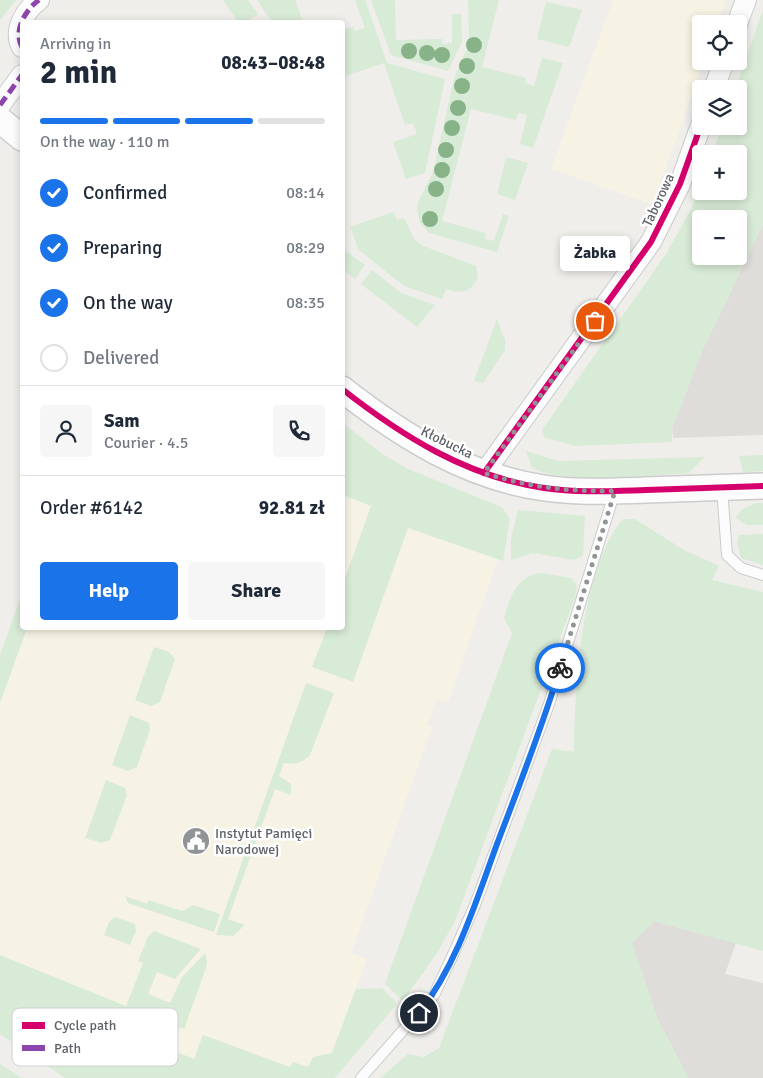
<!DOCTYPE html>
<html lang="en">
<head>
<meta charset="utf-8">
<style>
  body { margin:0; font-family:Signika,sans-serif; background:#f6f6f7; color:#1f2937; height:100vh; display:flex; flex-direction:column; font-size:19px; white-space:nowrap }
  * { box-sizing:border-box; margin:0 }
  p { font-size:16px; color:#747a83 }
  .icon { flex:none; width:28px; height:28px; fill:none; stroke:currentColor; stroke-width:2; stroke-linecap:round; stroke-linejoin:round }
  .map { position:relative; flex:1; overflow:hidden }
  .side { position:absolute; left:20px; top:20px; width:325px; height:610px; display:flex; flex-direction:column; background:#fff; border-radius:5px; box-shadow:0 2px 8px #0003 }
  .side>* { flex:none }
  .tools { position:absolute; left:692px; top:15px; display:grid; gap:10px }
  .tools a { display:grid; place-items:center; width:55px; height:55px; border-radius:5px; background:#fff; box-shadow:0 2px 8px #0003; font-size:25px }
  .pin { position:absolute; display:grid; place-items:center; width:42px; height:42px; color:#fff; margin:-21px; border:2px solid #fff; border-radius:50%; box-shadow:0 1px 5px #0007 }
  .courier { position:absolute; display:grid; place-items:center; width:50px; height:50px; margin:-25px; border:4px solid #1a73e8; border-radius:50%; background:#fff; color:#222; box-shadow:0 1px 6px #0007 }
  .bubble { position:absolute; height:35px; border-radius:5px; background:#fff; box-shadow:0 2px 8px #0003; font-size:16px; font-weight:700; line-height:35px; text-align:center }
  .head em { font-style:normal; font-weight:700 }
  .head div { display:flex; flex-direction:column-reverse }
  .head { display:flex; align-items:center; justify-content:space-between; height:85px; padding:0 20px }
  h1 { font-size:32px; font-weight:700; line-height:38px }
  .bar { display:grid; grid-template-columns:repeat(4,1fr); gap:8px 5px; align-content:center; height:60px; padding:0 20px }
  .bar i { height:6px; border-radius:4px; background:#e0e1e3 }
  .bar .selected { background:#1a73e8 }
  .bar p { grid-column:span 4 }
  .line { display:flex; align-items:center; gap:12px; padding:0 20px; border-top:1px solid #e0e1e3 }
  .line div { flex:1 }
  .round { display:grid; place-items:center; flex:none; width:52px; height:52px; border-radius:5px; background:#f6f6f7 }
  ol { padding:0 20px; list-style:none }
  li { display:flex; align-items:center; gap:15px; height:55px }
  li p { margin-inline-start:auto }
  li .icon { padding:5px; border-radius:50%; background:#1a73e8; color:#fff; stroke-width:4 }
  li:last-child { color:#747a83 }
  li i { width:28px; height:28px; border:2px solid #e0e1e3; border-radius:50% }
  .button { display:flex; gap:10px; margin-top:auto; padding:10px 20px }
  .button a { flex:1; height:58px; border-radius:5px; background:#1a73e8; color:#fff; font-size:20px; font-weight:700; line-height:58px; text-align:center }
  .button a+a { background:#f6f6f7; color:#1f2937 }
  .map>svg:first-child { display:block }
  .commercial { fill:#f7f3e4 }
  .industrial { fill:#dfddda }
  .green { fill:#d8ebd6; fill-rule:evenodd }
  .lines { fill:none; stroke-linecap:round; stroke-linejoin:round }
  .service-casing { stroke:#cbcccc; stroke-width:12 }
  .minor-casing { stroke:#cbcccc; stroke-width:22 }
  .tertiary-casing { stroke:#cbcccc; stroke-width:28 }
  .service { stroke:#fdfcfc; stroke-width:10 }
  .minor { stroke:#fdfcfc; stroke-width:20 }
  .tertiary { stroke:#fdfcfc; stroke-width:25 }
  .quiet { stroke:#8e44ad; stroke-width:5; stroke-dasharray:10 5; stroke-linecap:butt }
  .cycleway-casing { stroke:#fff; stroke-width:9 }
  .cycleway { stroke:#d6006c; stroke-width:6 }
  .tree { fill:#88b388 }
  .done { stroke:#919496; stroke-width:5; stroke-dasharray:0 9 }
  .route { stroke:#1a73e8; stroke-width:6 }
  .labels { text-anchor:middle; stroke-width:5; stroke-linejoin:round; paint-order:stroke }
  .street-label { font-size:14px; fill:#5f6368; stroke:#fff }
  .poi-label { font-size:14px; fill:#5f6368; stroke:#fff; text-anchor:start }
  .key { fill:#fff; stroke:#cfd0d2; stroke-width:1 }
  .key-label { font-size:14px; fill:#5f6368 }
</style>
</head>
<body>
<div class="map">
<svg width="763" height="1078" viewBox="0 0 763 1078">
  <rect width="100%" height="100%" fill="#efeeea"/>
  <g class="commercial">
    <path d="M613,0h113l-9,24h-16v37h3l-39,109 -14,34 -100,-35z"/>
    <path d="M343,473l156,82 -51,147 -12,-2 -9,25 5,2 -81,226 16,6 -44,116 -94,2 -229,-84v-338l22,-62v35h320z"/>
  </g>
  <g class="industrial">
    <path d="M763,224v211l-90,3 -1,-10 30,-77z"/>
    <path d="M654,921l82,22 -11,31 38,9v95h-75l-30,-58 -27,-77z"/>
  </g>
  <g class="green">
    <path d="M0,0h16l-16,20z"/>
    <path d="M223,0h25l10,14 -12,8h-8z"/>
    <path d="M257,0h38l8,22h-31z"/>
    <path d="M355,0h10l22,63 58,16 -20,94 -19,6 -13,-37 24,-8 -4,-11 -8,2 -21,-62 -41,14v-47l10,-3 2,4 10,-3z"/>
    <path d="M371,0h24l1,40 46,-1 1,5 9,-1v-29h9l1,28 -14,29 -57,-16z"/>
    <path d="M468,0h31l-17,67 44,11 -1,5 9,3 8,-28 21,5 -30,85 -13,-4 7,-29 -9,-2 -2,7 -45,-11 -29,112 44,12 -1,6 9,2 9,-27 6,2 -12,36 -68,-19 -9,-10 -3,-13 1,-8 15,-30 22,-97 14,-31z"/>
    <path d="M546,2l36,8 -13,37 -32,-8z"/>
    <path d="M763,10v214l-61,127 -30,77v14l-96,4 -31,-8 -3,-8 124,-176 25,-45 10,-25v7h38v-37h-27l10,-28h17v-37h-4zM701,219h38v37h-38z"/>
    <path d="M506,157l22,6 -13,37 -18,-6z"/>
    <path d="M393,212l4,8 7,-2 10,21 7,6 55,21 2,10c-6,16 -16,19 -32,13l-4,10 -38,-13 -45,-36 -9,-23z"/>
    <path d="M342,248l23,17 -10,14 -12,-10z"/>
    <path d="M372,270l29,23 34,12 -18,22 -56,-43z"/>
    <path d="M497,319l8,21v10l-22,33 -9,-2z"/>
    <path d="M343,423l38,30 25,15 95,39 9,11 -7,43 -95,-33 -55,154 -41,-15 15,-39h15l1,-44 28,-78 -28,-11z"/>
    <path d="M526,451l32,10 147,-4 -16,16c-34,3 -123,10 -152,-3l-5,-3z"/>
    <path d="M763,455v16l-20,1 -4,-16z"/>
    <path d="M757,503h6v22h-16l-11,-7 6,-9z"/>
    <path d="M518,510l67,6 -2,39 -9,5 -42,-7 -21,7v-21z"/>
    <path d="M623,519h12l49,31 35,16 -7,14 51,12v359l-109,-30 -22,22 26,77 30,58h-308l28,-24 16,3 15,-9 113,-299 22,3c1,-64 6,-183 49,-233z"/>
    <path d="M763,534v31l-22,-7 -4,-15 2,-8z"/>
    <path d="M542,573l29,5 6,8 -1,9 -121,326 -18,32 -34,48 -18,-17 127,-351 -8,-15c7,-22 12,-42 38,-45z"/>
    <path d="M22,593v35h5l-27,75v-48z"/>
    <path d="M154,647l15,5 6,7 -15,43 -9,4 -16,-6z"/>
    <path d="M306,683l28,10 -24,62c-8,8 -16,10 -26,8l-5,13 12,8v11l-16,-6 -47,130 17,6 -12,11 -17,-1z"/>
    <path d="M130,715l19,8 1,7 -13,37 -9,4 -16,-6z"/>
    <path d="M106,780l19,8 2,7 -17,45 -9,3 -16,-5z"/>
    <path d="M125,896l22,8 1,-4 34,11 11,-6 27,9 -6,18 -86,-29z"/>
    <path d="M115,917l20,7 1,7 -6,14 -26,-10 5,-13z"/>
    <path d="M154,931l47,18 -26,30 -18,-7 -9,22 22,9 12,-26 23,-24 2,9 -1,6 -22,61 -4,-2 -8,23 22,9 9,-24 87,32 3,-5 15,5 5,-10 19,-4 24,-64 26,-1 14,14v3l-61,73h-270l-65,-44v-79l126,51 17,-43 -5,-2 10,-24z"/>
    <path d="M0,1064l22,14h1h-23z"/>
  </g>
  <g class="lines">
    <defs>
      <g id="service">
        <path d="M722,488l5,67 14,13 22,7"/>
        <path d="M361,1078l73,-83 17,-36 24,-54 74,-201 66,-213"/>
      </g>
      <g id="minor">
        <path d="M737,24l9,-24"/>
        <path d="M22,47c-9,-16 3,-37 17,-47"/>
        <path d="M714,89l10,-28"/>
        <path d="M0,105l22,-30"/>
        <path d="M484,473l167,-231 29,-58 21,-59"/>
      </g>
      <g id="tertiary">
        <path d="M0,120l22,18"/>
        <path d="M342,389c60,47 125,88 202,99 33,5 68,3 102,2 39,-1 78,-3 117,-4"/>
      </g>
    </defs>
    <use href="#service" class="service-casing"/>
    <use href="#minor" class="minor-casing"/>
    <use href="#tertiary" class="tertiary-casing"/>
    <use href="#service" class="service"/>
    <use href="#minor" class="minor"/>
    <use href="#tertiary" class="tertiary"/>
    <g class="quiet">
      <path d="M22,47c-9,-16 3,-37 17,-47"/>
      <path d="M0,105l22,-30"/>
    </g>
    <defs>
      <g id="cycleway">
        <path d="M342,389c60,47 125,88 202,99 33,5 68,3 102,2 39,-1 78,-3 117,-4"/>
        <path d="M484,473l167,-231 29,-58 21,-59"/>
      </g>
    </defs>
    <use href="#cycleway" class="cycleway-casing"/>
    <use href="#cycleway" class="cycleway"/>
  </g>
  <g class="tree">
    <circle cx="474" cy="45" r="8"/>
    <circle cx="409" cy="51" r="8"/>
    <circle cx="427" cy="53" r="8"/>
    <circle cx="442" cy="55" r="8"/>
    <circle cx="467" cy="66" r="8"/>
    <circle cx="462" cy="86" r="8"/>
    <circle cx="458" cy="108" r="8"/>
    <circle cx="452" cy="128" r="8"/>
    <circle cx="446" cy="150" r="8"/>
    <circle cx="442" cy="170" r="8"/>
    <circle cx="436" cy="189" r="8"/>
    <circle cx="430" cy="219" r="8"/>
  </g>
  <g class="lines">
    <path class="done" d="M560,668l55,-177c-51,0 -82,-3 -131,-18l111,-152"/>
    <path class="route" d="M419,1013c38,-48 57,-112 78,-169 22,-58 45,-116 63,-176"/>
  </g>
  <defs>
    <symbol id="civic-disc" viewBox="-11 -11 22 22"><circle r="9.5" fill="#919496" stroke="#fff"/><path d="M-.6-6.5H3V-4.5H.6V-3L4-1V1h2V6H-6V1h2V-1L-.6-3ZM-1.2 2.5V6h2.4V2.5Z" fill="#fff"/></symbol>
  </defs>
  <g fill-rule="evenodd">
    <use href="#civic-disc" x="180" y="825" width="32" height="32"/>
  </g>
  <g class="labels">
    <g class="street-label">
      <text transform="translate(658 200) rotate(-65)" y="5">Taborowa</text>
      <text transform="translate(447 442) rotate(26)" y="5">Kłobucka</text>
    </g>
    <g class="poi-label">
      <text x="215" y="838">Instytut Pamięci<tspan x="215" dy="16">Narodowej</tspan></text>
    </g>
  </g>
  <rect x="12" y="1008" width="166" height="58" rx="8" class="key"/>
  <rect x="22" y="1022" width="23" height="7" fill="#d6006c"/>
  <rect x="22" y="1045" width="23" height="6" fill="#8e44ad"/>
  <g class="key-label">
    <text x="54" y="1030">Cycle path</text>
    <text x="54" y="1053">Path</text>
  </g>
</svg>
<div class="tools">
<a><svg class="icon" aria-label="locate" viewBox="0 0 24 24"><circle cx="12" cy="12" r="6"/><path d="M12 2v4M12 18v4M2 12h4M18 12h4"/></svg></a>
<a><svg class="icon" aria-label="layers" viewBox="0 0 24 24"><path d="M12 4l9 5-9 5-9-5zM3 14l9 5 9-5"/></svg></a>
<a>+</a>
<a>−</a>
</div>
<div class="pin" style="left:595px;top:321px;background:#ea580c"><svg class="icon" aria-label="bag" viewBox="0 0 24 24"><path d="M5 8h14l-1 12H6zM9 8a3 3 0 0 1 6 0"/></svg></div>
<div class="pin" style="left:419px;top:1013px;background:#1f2937"><svg class="icon" aria-label="home" viewBox="0 0 24 24"><path d="M3 11l9-7 9 7M6 9v11h12V9"/></svg></div>
<div class="courier" style="left:560px;top:668px"><svg class="icon" aria-label="bike" viewBox="0 0 24 24"><circle cx="6" cy="16" r="4"/><circle cx="18" cy="16" r="4"/><path d="M6 16l4-8h5l3 8M10 8l3 8H6M13 5h3"/></svg></div>
<div class="bubble" style="left:560px;top:236px;width:70px">Żabka</div>
<section class="side">
<div class="head"><div><h1>2 min</h1><p>Arriving in</p></div><em>08:43–08:48</em></div>
<div class="bar"><i class="selected"></i><i class="selected"></i><i class="selected"></i><i></i><p>On the way · 110 m</p></div>
<ol>
<li><svg class="icon" aria-label="check" viewBox="0 0 24 24"><path d="M5 12l5 5 9-10"/></svg>Confirmed<p>08:14</p></li>
<li><svg class="icon" aria-label="check" viewBox="0 0 24 24"><path d="M5 12l5 5 9-10"/></svg>Preparing<p>08:29</p></li>
<li><svg class="icon" aria-label="check" viewBox="0 0 24 24"><path d="M5 12l5 5 9-10"/></svg>On the way<p>08:35</p></li>
<li><i></i>Delivered</li>
</ol>
<div class="line" style="height:90px"><a class="round"><svg class="icon" aria-label="person" viewBox="0 0 24 24"><circle cx="12" cy="8" r="4"/><path d="M4 21q1-7 8-7t8 7"/></svg></a><div><b>Sam</b><p>Courier · 4.5</p></div><a class="round"><svg class="icon" aria-label="phone" viewBox="0 0 24 24"><path d="M5 4h4l2 5-3 2q2 4 5 5l2-3 5 2v4C11 20 4 13 5 4z"/></svg></a></div>
<div class="line" style="height:65px"><div>Order #6142</div><b>92.81 zł</b></div>
<div class="button"><a>Help</a><a>Share</a></div>
</section>
</div>
</body>
</html>
